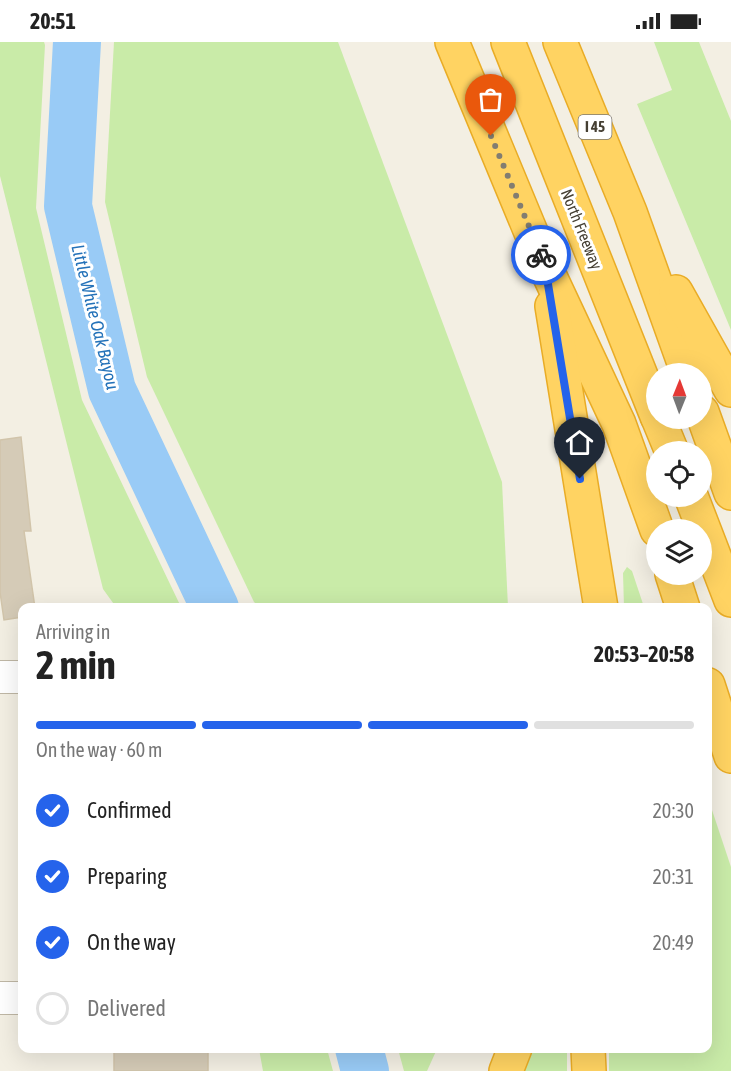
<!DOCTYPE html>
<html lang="en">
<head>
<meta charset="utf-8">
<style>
  body { margin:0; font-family:"Asap Condensed",sans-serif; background:#f6f6f6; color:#222; height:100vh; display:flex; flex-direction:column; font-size:22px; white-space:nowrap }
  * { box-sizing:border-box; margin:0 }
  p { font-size:20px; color:#767676 }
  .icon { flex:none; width:33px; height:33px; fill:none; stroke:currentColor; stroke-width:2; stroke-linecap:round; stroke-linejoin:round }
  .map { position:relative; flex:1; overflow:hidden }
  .side { position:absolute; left:18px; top:561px; width:694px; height:450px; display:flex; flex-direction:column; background:#fff; border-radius:12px; box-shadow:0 6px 24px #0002 }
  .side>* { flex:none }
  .needle { width:39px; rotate:1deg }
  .controls { position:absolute; left:646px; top:321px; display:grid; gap:12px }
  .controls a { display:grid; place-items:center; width:66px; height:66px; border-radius:50%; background:#fff; box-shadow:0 6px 24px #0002; font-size:30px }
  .pin { position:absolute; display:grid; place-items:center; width:51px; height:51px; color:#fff; margin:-62px -26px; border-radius:50% 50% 50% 0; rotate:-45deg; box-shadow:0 0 6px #0007 }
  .pin .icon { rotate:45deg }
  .courier { position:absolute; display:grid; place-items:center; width:60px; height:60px; margin:-30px; border:4px solid #2563eb; border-radius:50%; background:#fff; color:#222; box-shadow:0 2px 8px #0007 }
  .headline em { font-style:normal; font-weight:700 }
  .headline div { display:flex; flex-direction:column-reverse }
  .headline { display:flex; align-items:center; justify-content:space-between; height:102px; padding:0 18px }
  h1 { font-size:39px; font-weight:700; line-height:45px }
  .bar { display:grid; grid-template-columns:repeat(4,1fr); gap:9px 6px; align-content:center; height:72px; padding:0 18px }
  .bar i { height:8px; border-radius:4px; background:#e0e0e0 }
  .bar .current { background:#2563eb }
  .bar p { grid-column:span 4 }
  ol { padding:0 18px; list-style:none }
  li { display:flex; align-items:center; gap:18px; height:66px }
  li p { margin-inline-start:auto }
  li .icon { padding:6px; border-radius:50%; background:#2563eb; color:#fff; stroke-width:4 }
  li:last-child { color:#767676 }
  li i { width:33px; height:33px; border:3px solid #e0e0e0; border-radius:50% }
  .status { display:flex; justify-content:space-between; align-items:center; height:42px; padding:0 30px; background:#fff; direction:ltr }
  .status svg { height:16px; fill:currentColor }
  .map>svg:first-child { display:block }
  .green { fill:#c9eba8 }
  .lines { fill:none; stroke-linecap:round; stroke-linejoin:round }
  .river { stroke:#99cbf6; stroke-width:48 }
  .building { fill:#d5cbb7; stroke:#d1c4aa; stroke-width:1.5 }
  .minor-casing { stroke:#bfb7a5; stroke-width:34 }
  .highway-casing { stroke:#e9ac26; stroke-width:36 }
  .minor { stroke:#fff; stroke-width:32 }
  .highway { stroke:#ffd362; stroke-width:33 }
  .done { stroke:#827d71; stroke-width:6; stroke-dasharray:0 10.8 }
  .route { stroke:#2563eb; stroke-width:8 }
  .labels { text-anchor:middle; stroke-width:6; stroke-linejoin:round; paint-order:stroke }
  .shield { fill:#fff; stroke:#7d7970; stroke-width:1.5 }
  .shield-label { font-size:15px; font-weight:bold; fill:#453f33 }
  .street-label { font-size:16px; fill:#453f33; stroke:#fff }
  .water-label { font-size:18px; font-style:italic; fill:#2472b9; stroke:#fff }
</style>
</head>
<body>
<div class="status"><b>20:51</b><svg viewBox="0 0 49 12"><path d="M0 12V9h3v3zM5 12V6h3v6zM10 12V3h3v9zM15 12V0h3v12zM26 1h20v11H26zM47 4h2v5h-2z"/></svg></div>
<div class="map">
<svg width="731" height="1029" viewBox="0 0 731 1029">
  <rect width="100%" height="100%" fill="#f3efe3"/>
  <g class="green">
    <path d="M0,0h44l1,3 -9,163 46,192 99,207h-65l-13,-18 -103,-413z"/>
    <path d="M114,0h224l164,440 6,125 -247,1 -7,-6 -107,-225 -42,-175z"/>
    <path d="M654,0h45l32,79v209l-94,-226 35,-14z"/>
    <path d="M627,525l5,4 12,36h-20l-1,-34z"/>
    <path d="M708,756l23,69v204h-122v-22l99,-1z"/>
    <path d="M259,1007h68l6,22h-70z"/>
    <path d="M398,1007v-1l39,1 -10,22h-23z"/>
    <path d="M533,1007h34v22h-44z"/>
  </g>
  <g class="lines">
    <g class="river">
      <path d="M77,0l-9,164 44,184 103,218"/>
      <path d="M359,1006l6,23"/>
    </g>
  </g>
  <g class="building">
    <path d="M21,395l10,94h-7l11,77h-13v9l-18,3 -4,-28v-152z"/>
    <rect x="114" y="1006" width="94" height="23"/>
  </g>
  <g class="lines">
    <defs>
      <g id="minor">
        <path d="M0,635h22"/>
        <path d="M0,956h22"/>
      </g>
      <g id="highway">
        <path d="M452,0l93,224 74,158 38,106"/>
        <path d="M508,0l149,374"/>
        <path d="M560,0l70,170 58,162"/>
        <path d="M676,250l55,98"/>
        <path d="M552,264l49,302"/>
        <path d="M702,370l29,81"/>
        <path d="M658,376l14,34"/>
        <path d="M691,454l40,104"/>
        <path d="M672,532l11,34"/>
        <path d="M708,643l23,71"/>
        <path d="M588,1006l1,23"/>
        <path d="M506,1029l9,-23"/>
      </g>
    </defs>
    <use href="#minor" class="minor-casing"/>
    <use href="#highway" class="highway-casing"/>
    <use href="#minor" class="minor"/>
    <use href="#highway" class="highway"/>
  </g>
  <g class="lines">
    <path class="done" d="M491,94l50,119"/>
    <path class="route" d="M541,213l4,11 35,213"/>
  </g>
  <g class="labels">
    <rect class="shield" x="578.5" y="73" width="33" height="24" rx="4.5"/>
    <g class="shield-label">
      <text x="595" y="90">I 45</text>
    </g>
    <g class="street-label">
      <text transform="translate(582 187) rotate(68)" y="6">North Freeway</text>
    </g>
    <g class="water-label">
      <text transform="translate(95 275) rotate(76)" y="6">Little White Oak Bayou</text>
    </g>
  </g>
</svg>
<div class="controls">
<a><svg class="needle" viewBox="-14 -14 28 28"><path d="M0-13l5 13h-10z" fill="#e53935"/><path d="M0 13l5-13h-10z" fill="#767676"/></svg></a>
<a><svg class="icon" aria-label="locate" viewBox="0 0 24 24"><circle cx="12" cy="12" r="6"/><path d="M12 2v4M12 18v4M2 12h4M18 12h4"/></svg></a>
<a><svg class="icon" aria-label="layers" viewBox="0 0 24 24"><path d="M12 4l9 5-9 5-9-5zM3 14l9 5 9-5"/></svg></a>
</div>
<div class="pin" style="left:491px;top:94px;background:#ea580c"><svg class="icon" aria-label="bag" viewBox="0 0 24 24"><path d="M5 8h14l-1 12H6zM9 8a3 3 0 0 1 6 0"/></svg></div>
<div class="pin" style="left:580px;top:437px;background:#1f2937"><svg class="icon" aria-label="home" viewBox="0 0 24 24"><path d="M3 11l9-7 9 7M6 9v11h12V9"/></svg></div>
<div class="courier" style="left:541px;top:213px"><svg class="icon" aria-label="bike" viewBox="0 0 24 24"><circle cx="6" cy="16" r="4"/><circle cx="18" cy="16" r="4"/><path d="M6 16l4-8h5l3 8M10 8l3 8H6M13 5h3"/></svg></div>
<section class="side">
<div class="headline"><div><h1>2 min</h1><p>Arriving in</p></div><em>20:53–20:58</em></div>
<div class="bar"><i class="current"></i><i class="current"></i><i class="current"></i><i></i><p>On the way · 60 m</p></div>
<ol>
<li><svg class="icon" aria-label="check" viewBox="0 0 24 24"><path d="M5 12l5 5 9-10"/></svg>Confirmed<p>20:30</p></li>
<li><svg class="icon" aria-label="check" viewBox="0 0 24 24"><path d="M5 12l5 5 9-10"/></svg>Preparing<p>20:31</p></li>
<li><svg class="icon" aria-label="check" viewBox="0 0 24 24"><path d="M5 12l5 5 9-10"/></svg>On the way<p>20:49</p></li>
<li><i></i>Delivered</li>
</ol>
</section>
</div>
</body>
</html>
